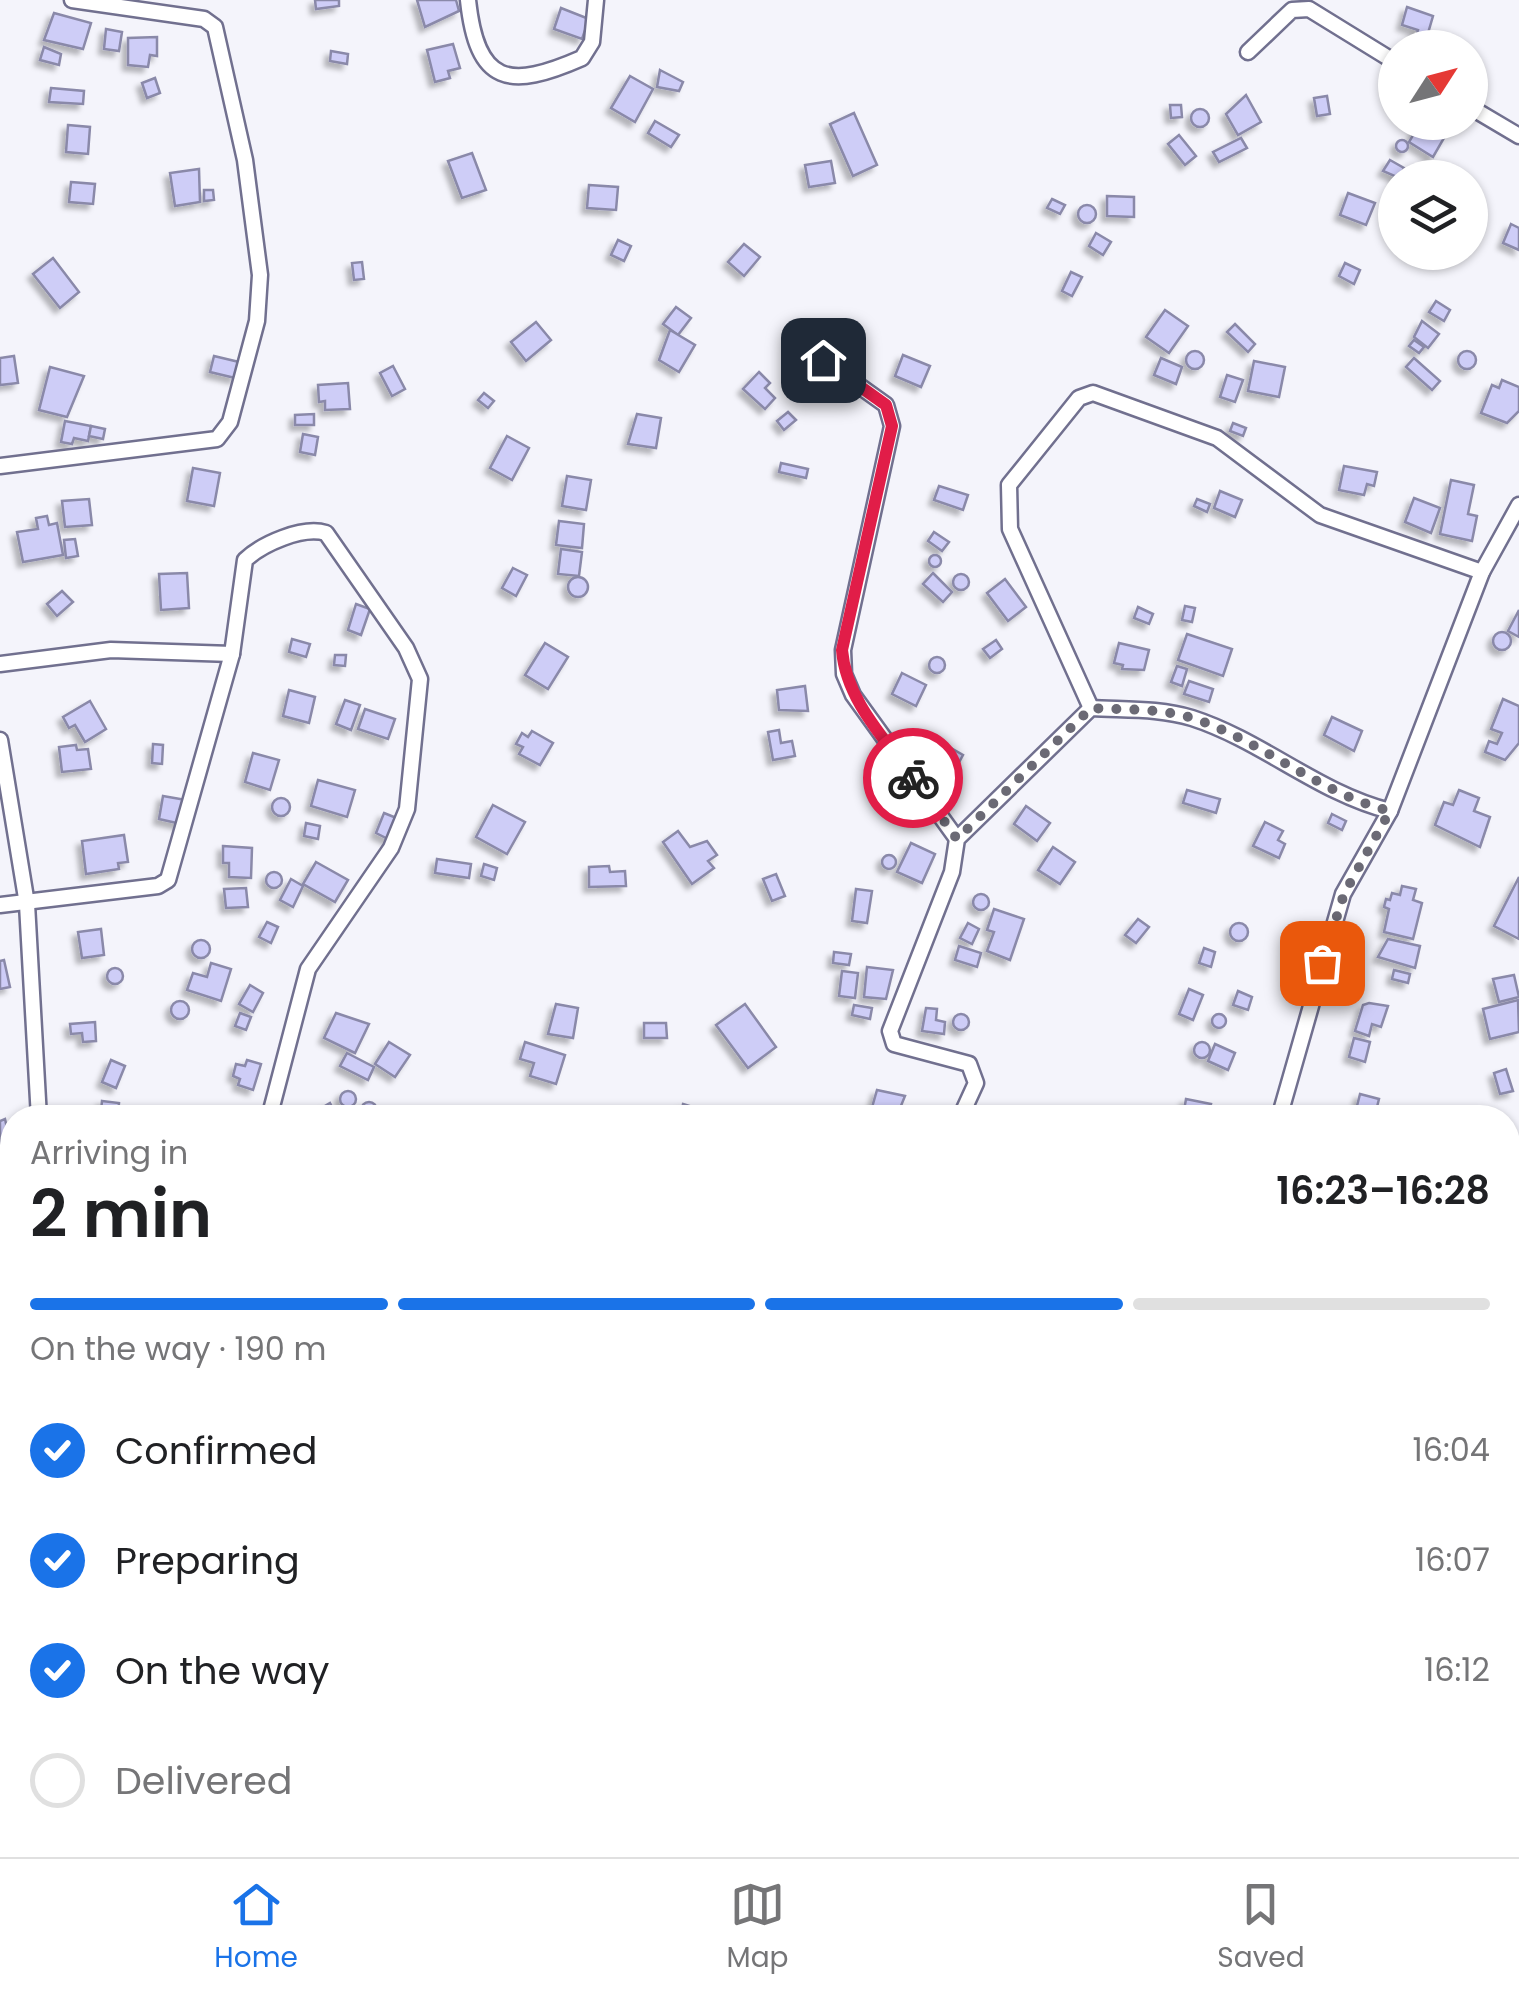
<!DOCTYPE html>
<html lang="en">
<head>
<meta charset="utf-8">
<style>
  body { margin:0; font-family:Poppins,sans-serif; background:#f2f2f2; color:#202124; height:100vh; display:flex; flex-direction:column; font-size:38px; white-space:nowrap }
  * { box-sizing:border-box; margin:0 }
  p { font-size:32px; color:#757577 }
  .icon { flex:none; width:55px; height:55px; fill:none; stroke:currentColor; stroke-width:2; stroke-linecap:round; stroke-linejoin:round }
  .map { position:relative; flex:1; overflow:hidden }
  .sheet { position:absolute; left:0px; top:1105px; width:1520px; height:752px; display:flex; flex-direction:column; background:#fff; border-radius:40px 40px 0 0; box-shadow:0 2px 8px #0004 }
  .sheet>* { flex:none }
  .needle { width:65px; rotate:54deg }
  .fabs { position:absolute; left:1378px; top:30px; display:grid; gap:20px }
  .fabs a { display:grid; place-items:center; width:110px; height:110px; border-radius:50%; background:#fff; box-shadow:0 2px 8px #0004; font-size:50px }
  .pin { position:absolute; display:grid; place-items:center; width:85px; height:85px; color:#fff; margin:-42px; border-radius:20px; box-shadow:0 5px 15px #0006 }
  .courier { position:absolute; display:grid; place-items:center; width:100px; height:100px; margin:-50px; border:8px solid #e11d48; border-radius:50%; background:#fff; color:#222; box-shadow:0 2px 12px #0007 }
  .head em { font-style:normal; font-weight:600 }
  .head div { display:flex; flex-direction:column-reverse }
  .head { display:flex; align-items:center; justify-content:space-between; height:170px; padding:0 30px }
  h1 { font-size:65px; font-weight:600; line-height:75px }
  .bar { display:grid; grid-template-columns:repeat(4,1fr); gap:15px 10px; align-content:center; height:120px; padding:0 30px }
  .bar i { height:12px; border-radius:8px; background:#e0e0e0 }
  .bar .on { background:#1a73e8 }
  .bar p { grid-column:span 4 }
  ol { padding:0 30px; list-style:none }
  li { display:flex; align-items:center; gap:30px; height:110px }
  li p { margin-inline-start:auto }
  li .icon { padding:10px; border-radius:50%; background:#1a73e8; color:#fff; stroke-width:4 }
  li:last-child { color:#757577 }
  li i { width:55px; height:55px; border:5px solid #e0e0e0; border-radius:50% }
  .tabs { display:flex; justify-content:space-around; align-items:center; height:140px; border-top:2px solid #e0e0e0; background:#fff; font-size:28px; color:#757577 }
  .tabs a { display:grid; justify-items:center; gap:5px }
  .tabs .on { color:#1a73e8 }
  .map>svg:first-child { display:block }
  .building { fill:#cecdf7; stroke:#8a89a9; stroke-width:2.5; filter:url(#shadow) }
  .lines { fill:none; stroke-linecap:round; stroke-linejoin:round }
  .street-casing { stroke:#71708f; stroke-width:19 }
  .street { stroke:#fff; stroke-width:14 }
  .done { stroke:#6b6a75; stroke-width:10; stroke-dasharray:0 18 }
  .route { stroke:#e11d48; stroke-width:12 }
</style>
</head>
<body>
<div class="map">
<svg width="1519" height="1857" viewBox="0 0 1519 1857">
  <defs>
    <filter id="shadow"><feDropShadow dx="-5" dy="5" stdDeviation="2.5" flood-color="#0004"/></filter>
  </defs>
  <rect width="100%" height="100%" fill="#f4f4fb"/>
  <g class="building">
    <path d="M315,0h24v6l-23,3z"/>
    <path d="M417,0h39l3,11 -34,16z"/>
    <path d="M1407,7l26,9 -7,24 -10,-3 2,-7 -16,-5z"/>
    <path d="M561,8l28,11 -7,20 -28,-10z"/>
    <path d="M54,13l37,10 -8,26 -39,-9z"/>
    <path d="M106,29l16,3 -3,19 -15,-2z"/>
    <path d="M157,37v19l-7,-1 -2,12 -20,-2v-27z"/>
    <path d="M453,44l7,24 -12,3 2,7 -15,4 -8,-32z"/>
    <path d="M44,47l17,7 -2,11 -19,-5z"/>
    <path d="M331,51l17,3 -1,10 -17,-3z"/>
    <path d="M660,70l23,12 -4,9 -22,-4z"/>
    <path d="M1470,74l15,9 -8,13 -7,-4z"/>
    <path d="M630,76l23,13 -18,33 -24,-14z"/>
    <path d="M155,78l5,15 -13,5 -5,-15z"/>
    <path d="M51,88l33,3 -1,13 -34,-2z"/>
    <path d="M1246,95l15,27 -23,13 -12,-21z"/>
    <path d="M1327,96l3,18 -13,2 -3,-18z"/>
    <path d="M1170,105h11l1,12 -11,1z"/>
    <circle cx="1200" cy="118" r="9"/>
    <path d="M854,113l23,52 -24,11 -23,-52z"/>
    <path d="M655,121l24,14 -8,12 -23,-14z"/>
    <path d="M1420,123l24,15 -11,19 -24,-15z"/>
    <path d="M68,125l22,2 -2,27 -22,-2z"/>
    <path d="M1179,135l17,21 -11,9 -17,-21z"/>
    <path d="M1241,138l6,10 -28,14 -6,-10z"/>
    <circle cx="1402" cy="146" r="6"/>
    <path d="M472,153l14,37 -24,8 -14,-37z"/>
    <path d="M1390,160l14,8 -5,10 -16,-7z"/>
    <path d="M831,161l4,22 -26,4 -4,-22z"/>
    <path d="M1417,168l23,9v1h-27z"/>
    <path d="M199,169l1,33 -25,4 -5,-33z"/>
    <path d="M71,182l24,2 -2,20 -24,-2z"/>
    <path d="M589,185l29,2 -2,23 -29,-2z"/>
    <path d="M204,190h9l1,10 -10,1z"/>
    <path d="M1348,193l27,10 -9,22 -26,-10z"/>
    <path d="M1107,196l27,1v20l-27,-1z"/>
    <path d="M1052,199l13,6 -5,9 -13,-6z"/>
    <circle cx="1087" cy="214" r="9"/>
    <path d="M1511,224l8,4v22l-16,-7z"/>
    <path d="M1096,233l15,9 -8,13 -14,-9z"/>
    <path d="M618,240l13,6 -7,15 -13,-6z"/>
    <path d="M744,244l16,13 -16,19 -16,-14z"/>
    <path d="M53,258l26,34 -19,16 -27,-34z"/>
    <path d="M362,262l2,17 -10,1 -2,-17z"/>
    <path d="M1345,263l15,7 -6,14 -15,-8z"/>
    <path d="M1071,272l11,5 -10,19 -10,-5z"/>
    <path d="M1436,301l14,9 -6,11 -15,-9z"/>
    <path d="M676,307l15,11 -13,17 -15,-11z"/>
    <path d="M1165,310l23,16 -19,27 -23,-16z"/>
    <path d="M1422,321l17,13 -11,14 -14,-11z"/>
    <path d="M536,322l15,18 -25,21 -15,-19z"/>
    <path d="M1235,324l20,20 -7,8 -21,-20z"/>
    <path d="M670,330l25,15 -16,27 -20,-12z"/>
    <path d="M1414,340l10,7 -5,6 -10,-7z"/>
    <circle cx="1195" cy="360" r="9"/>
    <circle cx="1467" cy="360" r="9"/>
    <path d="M903,355l27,11 -9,21 -26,-11z"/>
    <path d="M14,356l4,27 -18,2v-27z"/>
    <path d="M214,356l25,6 -4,16 -25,-6z"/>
    <path d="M1161,358l21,9 -6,17 -22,-9z"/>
    <path d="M1414,358l26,23 -8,9 -26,-23z"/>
    <path d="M1254,361l31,6 -6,30 -31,-6z"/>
    <path d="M393,366l12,23 -13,7 -12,-23z"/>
    <path d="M50,367l34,9 -17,41 -28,-7z"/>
    <path d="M759,372l11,11 -5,5 10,10 -10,11 -22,-20z"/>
    <path d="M1227,375l16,5 -8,22 -15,-5z"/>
    <path d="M1502,380l17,7v24l-12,12 -26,-10 11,-28 7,3z"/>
    <path d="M348,383l2,26 -25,1v-9l-6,1 -1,-17z"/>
    <path d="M484,393l10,8 -6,7 -10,-8z"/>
    <path d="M788,412l8,8 -12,10 -7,-9z"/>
    <path d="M314,414v11h-19v-10z"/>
    <path d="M637,414l24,4 -5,30 -28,-4z"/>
    <path d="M65,421l26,5 -3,15 -14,-3 -2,6 -11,-2z"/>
    <path d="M1233,423l13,5 -3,8 -13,-5z"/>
    <path d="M91,426l14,3 -2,10 -14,-3z"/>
    <path d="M303,434l15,3 -3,18 -15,-3z"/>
    <path d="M507,436l22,12 -17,32 -22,-12z"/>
    <path d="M781,463l27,6 -2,9 -27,-6z"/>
    <path d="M1344,466l33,6 -3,14 -7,-2 -3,11 -25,-5z"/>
    <path d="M193,468l27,5 -6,33 -27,-5z"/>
    <path d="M567,476l24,4 -5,30 -24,-4z"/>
    <path d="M1451,480l23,5 -6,29 9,2 -5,25 -32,-7z"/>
    <path d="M939,486l29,9 -5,15 -29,-10z"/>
    <path d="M1220,491l22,9 -7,17 -21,-9z"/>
    <path d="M1414,498l26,10 -9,25 -26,-11z"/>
    <path d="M89,499l3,26 -27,2 -3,-26z"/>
    <path d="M1197,499l13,5 -3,8 -13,-6z"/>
    <path d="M47,516l2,9 8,-2 6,32 -40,7 -6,-30 21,-3 -2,-11z"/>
    <path d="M559,521l25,3 -2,24 -26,-3z"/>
    <path d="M934,532l15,10 -7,9 -14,-10z"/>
    <path d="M75,539l3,17 -12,2 -2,-18z"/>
    <path d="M561,549l21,3 -3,24 -21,-2z"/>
    <circle cx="935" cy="561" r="6"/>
    <path d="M513,568l14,7 -11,21 -14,-8z"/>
    <path d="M187,573l2,35 -28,2 -2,-36z"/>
    <path d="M933,573l19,19 -9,10 -20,-18z"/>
    <circle cx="961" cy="582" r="8"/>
    <circle cx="578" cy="587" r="10"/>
    <path d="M1005,579l21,28 -18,14 -21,-28z"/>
    <path d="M62,591l11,11 -16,14 -10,-12z"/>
    <path d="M356,604l14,5 -9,26 -13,-5z"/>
    <path d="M1185,606l10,2 -3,14 -10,-2z"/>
    <path d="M1138,607l15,7 -4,10 -15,-6z"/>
    <path d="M1519,610v27l-11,-6z"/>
    <circle cx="1502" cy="641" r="9"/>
    <path d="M1187,634l45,15 -9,27 -45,-16z"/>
    <path d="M292,639l18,5 -4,13 -17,-5z"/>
    <path d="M996,640l6,9 -12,9 -7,-9z"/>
    <path d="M545,643l23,14 -20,32 -23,-14z"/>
    <path d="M1119,643l30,7 -5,20 -22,-1 1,-4 -9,-2z"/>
    <path d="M335,655h11l-1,11 -11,-1z"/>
    <circle cx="937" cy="665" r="8"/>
    <path d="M1177,666l10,3 -5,17 -11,-4z"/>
    <path d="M902,673l24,12 -10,21 -24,-12z"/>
    <path d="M1189,681l24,8 -4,13 -25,-8z"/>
    <path d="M805,686l3,25 -29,-1 -2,-20z"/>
    <path d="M289,690l26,7 -6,26 -26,-7z"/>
    <path d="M1503,699l16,7v37l-14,17 -20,-8 4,-11 8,3 5,-11 -11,-4z"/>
    <path d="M345,700l15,5 -9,25 -15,-6z"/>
    <path d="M90,701l16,28 -21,13 -10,-17 -6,3 -6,-11z"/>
    <path d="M365,709l30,10 -7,20 -30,-10z"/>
    <path d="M1332,717l30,14 -8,20 -30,-16z"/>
    <path d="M779,730l2,13 11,-2 3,15 -22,4 -5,-28z"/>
    <path d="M532,731l21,12 -13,22 -21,-11 4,-7 -7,-3 6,-11 6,4z"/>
    <path d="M153,744l10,1 -1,19 -10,-1z"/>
    <path d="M944,744l19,11 -6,11 -20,-11z"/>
    <path d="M76,745l1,5 11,-1 3,20 -29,3 -3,-25z"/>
    <path d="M253,753l26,7 -9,30 -25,-8z"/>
    <path d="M318,780l37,10 -8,27 -36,-11z"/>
    <path d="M1187,790l33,9 -4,14 -33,-10z"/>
    <path d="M1459,790l20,8 -5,13 16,6 -10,30 -45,-22 9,-23 9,3z"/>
    <path d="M163,796l23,4 -5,24 -22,-5z"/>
    <circle cx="281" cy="807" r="9"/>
    <path d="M493,805l32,17 -18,32 -31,-17z"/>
    <path d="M1026,806l24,17 -13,18 -23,-17z"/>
    <path d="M384,813l15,6 -9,21 -14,-7z"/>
    <path d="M1332,814l14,7 -4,9 -14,-7z"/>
    <path d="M1265,822l18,9 -5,9 7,4 -6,14 -26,-12z"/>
    <path d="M306,823l14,3 -2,13 -14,-3z"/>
    <path d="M678,831l12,16 17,-6 10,14 -9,6 6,7 -22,16 -29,-42z"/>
    <path d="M124,835l4,27 -10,1 1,6 -33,5 -4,-33z"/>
    <path d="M911,843l24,11 -13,29 -25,-11z"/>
    <path d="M223,846l29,2 -1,30 -22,-1v-14h-6z"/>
    <path d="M1053,847l22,15 -15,22 -22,-14z"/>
    <circle cx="889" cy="862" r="7"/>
    <path d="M437,859l34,5 -2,14 -34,-5z"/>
    <path d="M316,862l32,18 -13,22 -32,-18z"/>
    <path d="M484,864l13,4 -3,12 -13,-4z"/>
    <path d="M609,866l1,6 15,-1 1,15 -37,1v-20z"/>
    <circle cx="274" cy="880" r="8"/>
    <path d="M776,874l9,22 -13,5 -9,-22z"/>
    <path d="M1519,877v62l-25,-13z"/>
    <path d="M291,879l12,7 -10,21 -13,-7z"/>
    <path d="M1402,886l14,3 -3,11 9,3 -9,36 -29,-7 5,-23 -5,-2 2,-8 4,1 2,-7 8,2z"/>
    <path d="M246,888l2,19 -22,1 -2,-19z"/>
    <path d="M856,889l16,2 -5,32 -15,-2z"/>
    <circle cx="981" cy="902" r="8"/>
    <path d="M994,909l30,10 -14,41 -23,-9 7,-19 -7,-2z"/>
    <path d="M1138,919l11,8 -13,16 -11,-8z"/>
    <path d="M267,922l11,5 -7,16 -12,-6z"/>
    <circle cx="1239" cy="932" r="9"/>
    <path d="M968,923l11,6 -7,15 -12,-6z"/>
    <path d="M101,929l3,26 -22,3 -4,-26z"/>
    <path d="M1388,939l32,7 -5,22 -37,-11z"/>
    <circle cx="201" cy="949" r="9"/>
    <path d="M959,946l22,7 -4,14 -22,-7z"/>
    <path d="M1204,948l11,4 -4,15 -12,-4z"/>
    <path d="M834,952l17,2 -2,11 -16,-2z"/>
    <path d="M4,960l6,27 -10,2v-28z"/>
    <path d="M211,963l20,6 -10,32 -34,-11 6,-17 14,4z"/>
    <path d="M867,967l26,3 -7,29 -22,-2z"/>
    <circle cx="115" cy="976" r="8"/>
    <path d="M1394,970l16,4 -2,9 -16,-4z"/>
    <path d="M842,971l16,2 -3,25 -16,-2z"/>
    <path d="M1514,975l5,22 -20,5 -6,-23z"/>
    <path d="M250,985l13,8 -10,19 -14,-8z"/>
    <path d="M1189,989l14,6 -10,25 -14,-6z"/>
    <path d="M1238,991l14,6 -4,13 -15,-5z"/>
    <path d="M1518,1000l1,32 -29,7 -7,-30z"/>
    <circle cx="180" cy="1010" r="9"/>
    <path d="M1369,1003l19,3 -7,21 -9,-3 -3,12 -14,-5 8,-26z"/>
    <path d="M556,1004l22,4 -5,30 -25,-4z"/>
    <path d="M745,1004l31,43 -28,21 -32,-43z"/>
    <path d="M854,1005l18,3 -2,11 -18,-4z"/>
    <path d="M926,1008l11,1 -1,11 9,2 -1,12 -22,-3z"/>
    <path d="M240,1013l11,4 -5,13 -11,-4z"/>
    <path d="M336,1013l33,11 -14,29 -31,-15z"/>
    <circle cx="961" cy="1022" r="8"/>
    <circle cx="1219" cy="1021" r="7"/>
    <path d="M95,1022l1,19 -13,1 -1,-9 -11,1 -1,-10z"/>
    <path d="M644,1023h22l1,15h-23z"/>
    <path d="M1354,1038l16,4 -5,20 -16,-5z"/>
    <path d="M389,1042l21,13 -15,22 -20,-13z"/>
    <path d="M525,1042l40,13 -9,29 -26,-8 4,-13 -14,-4z"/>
    <circle cx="1202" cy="1050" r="8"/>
    <path d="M1215,1044l20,9 -7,17 -20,-9z"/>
    <path d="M347,1053l27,14 -6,13 -28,-14z"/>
    <path d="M111,1060l14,6 -9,22 -14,-6z"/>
    <path d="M247,1060l14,4 -8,26 -15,-5 2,-6 -7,-3 3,-12 9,2z"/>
    <path d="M1506,1069l7,22 -13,3 -6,-21z"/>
    <path d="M877,1090l28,6 -9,22h-27z"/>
    <circle cx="348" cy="1099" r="8"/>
    <path d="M1360,1094l19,5 -3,12 -19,-5z"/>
    <path d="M1186,1099l25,5 -3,12h-25z"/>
    <path d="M102,1101l17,2 -1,10 -17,-2z"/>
    <circle cx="369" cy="1110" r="8"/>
    <path d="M330,1103l8,14 -31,1 -1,-1z"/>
    <path d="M683,1104l10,3 -3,10 -9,-3z"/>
    <path d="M657,1110l23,8h-25z"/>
    <path d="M5,1119l7,31 -12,3v-32z"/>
    <rect x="1508" y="1215" width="10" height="11"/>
    <path d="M1519,1227v12l-11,3v-13z"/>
    <path d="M204,1845h22l5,12h-47z"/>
    <path d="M235,1845h31l6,12h-32z"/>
    <path d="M312,1845h19l6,12h-33l-3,-7z"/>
    <path d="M623,1845l14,12h-27z"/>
    <path d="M1211,1845h25l-1,12h-24z"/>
    <path d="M1378,1845h22v12l-23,-2z"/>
    <circle cx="662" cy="1854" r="5.5"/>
  </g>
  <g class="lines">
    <defs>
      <g id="street">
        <path d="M468,0c9,85 41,90 114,58l10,-16 4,-42"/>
        <path d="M1248,52l44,-42 17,-1 86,53"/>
        <path d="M1470,107l49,29"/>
        <path d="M823,360l63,45 6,21 -49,224 1,24 9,21 104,144"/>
        <path d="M0,466l217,-27 13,-17 27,-101 3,-46 -15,-115 -30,-133 -11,-8 -132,-19"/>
        <path d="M0,664l111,-14 121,4"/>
        <path d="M1091,708l-81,-179 -1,-44 70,-87 14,-5 124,45 103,77 162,57"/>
        <path d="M0,740l27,164 12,214"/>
        <path d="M0,905l158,-19 10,-6 64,-226 13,-94c17,-16 57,-34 81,-27l80,115 14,31 -13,130 -16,39 -83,121 -39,149"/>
        <path d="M960,1118l16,-35 -7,-19 -75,-20 -4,-13 62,-159 5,-33 134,-131c34,2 69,0 101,10 71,23 126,75 198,93"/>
        <path d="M1279,1118l64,-224 47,-83 92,-239 37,-67"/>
        <path d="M0,1256l12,3"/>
        <path d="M1508,1273l11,-1"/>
        <path d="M1508,1389l11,71"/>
        <path d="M0,1437l12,-83"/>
        <path d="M1508,1801h11"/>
        <path d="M1504,1845l2,12"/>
        <path d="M1293,1857l1,-12"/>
      </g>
    </defs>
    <use href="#street" class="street-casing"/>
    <use href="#street" class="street"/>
  </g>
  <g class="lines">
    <path class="done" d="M913,778l44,61 134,-131c34,2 69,0 101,10 71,23 126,75 198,93l-46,83 -22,69"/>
    <path class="route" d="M823,360l63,45 6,21 -50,224c4,50 43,89 71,128"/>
  </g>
</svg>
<div class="fabs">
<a><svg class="needle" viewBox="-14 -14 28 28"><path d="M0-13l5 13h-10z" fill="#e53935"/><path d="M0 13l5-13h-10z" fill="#757577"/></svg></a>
<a><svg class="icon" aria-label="layers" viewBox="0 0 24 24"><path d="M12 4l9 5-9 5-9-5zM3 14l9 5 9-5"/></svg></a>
</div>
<div class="pin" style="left:1322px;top:963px;background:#ea580c"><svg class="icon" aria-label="bag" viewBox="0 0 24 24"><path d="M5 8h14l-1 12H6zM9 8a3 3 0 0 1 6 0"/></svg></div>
<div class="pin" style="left:823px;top:360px;background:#1f2937"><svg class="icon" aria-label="home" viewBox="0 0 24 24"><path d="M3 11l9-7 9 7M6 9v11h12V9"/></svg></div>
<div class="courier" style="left:913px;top:778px"><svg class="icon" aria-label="bike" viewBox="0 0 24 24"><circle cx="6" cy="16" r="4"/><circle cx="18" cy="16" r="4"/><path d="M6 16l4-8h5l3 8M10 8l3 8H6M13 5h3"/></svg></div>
<section class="sheet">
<div class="head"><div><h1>2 min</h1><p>Arriving in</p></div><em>16:23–16:28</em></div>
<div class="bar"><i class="on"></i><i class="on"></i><i class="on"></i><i></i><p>On the way · 190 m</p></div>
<ol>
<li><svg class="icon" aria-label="check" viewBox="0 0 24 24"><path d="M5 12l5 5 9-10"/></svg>Confirmed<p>16:04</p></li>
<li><svg class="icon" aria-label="check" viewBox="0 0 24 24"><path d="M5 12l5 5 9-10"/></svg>Preparing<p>16:07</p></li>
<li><svg class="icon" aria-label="check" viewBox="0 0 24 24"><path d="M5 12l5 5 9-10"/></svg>On the way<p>16:12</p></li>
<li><i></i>Delivered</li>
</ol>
</section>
</div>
<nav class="tabs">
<a class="on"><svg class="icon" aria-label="home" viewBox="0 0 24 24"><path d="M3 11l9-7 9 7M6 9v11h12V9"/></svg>Home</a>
<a><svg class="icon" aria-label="map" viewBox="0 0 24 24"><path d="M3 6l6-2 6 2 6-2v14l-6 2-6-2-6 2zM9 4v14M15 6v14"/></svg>Map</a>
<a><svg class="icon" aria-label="saved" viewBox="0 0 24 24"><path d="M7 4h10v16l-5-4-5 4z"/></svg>Saved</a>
</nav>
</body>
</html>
